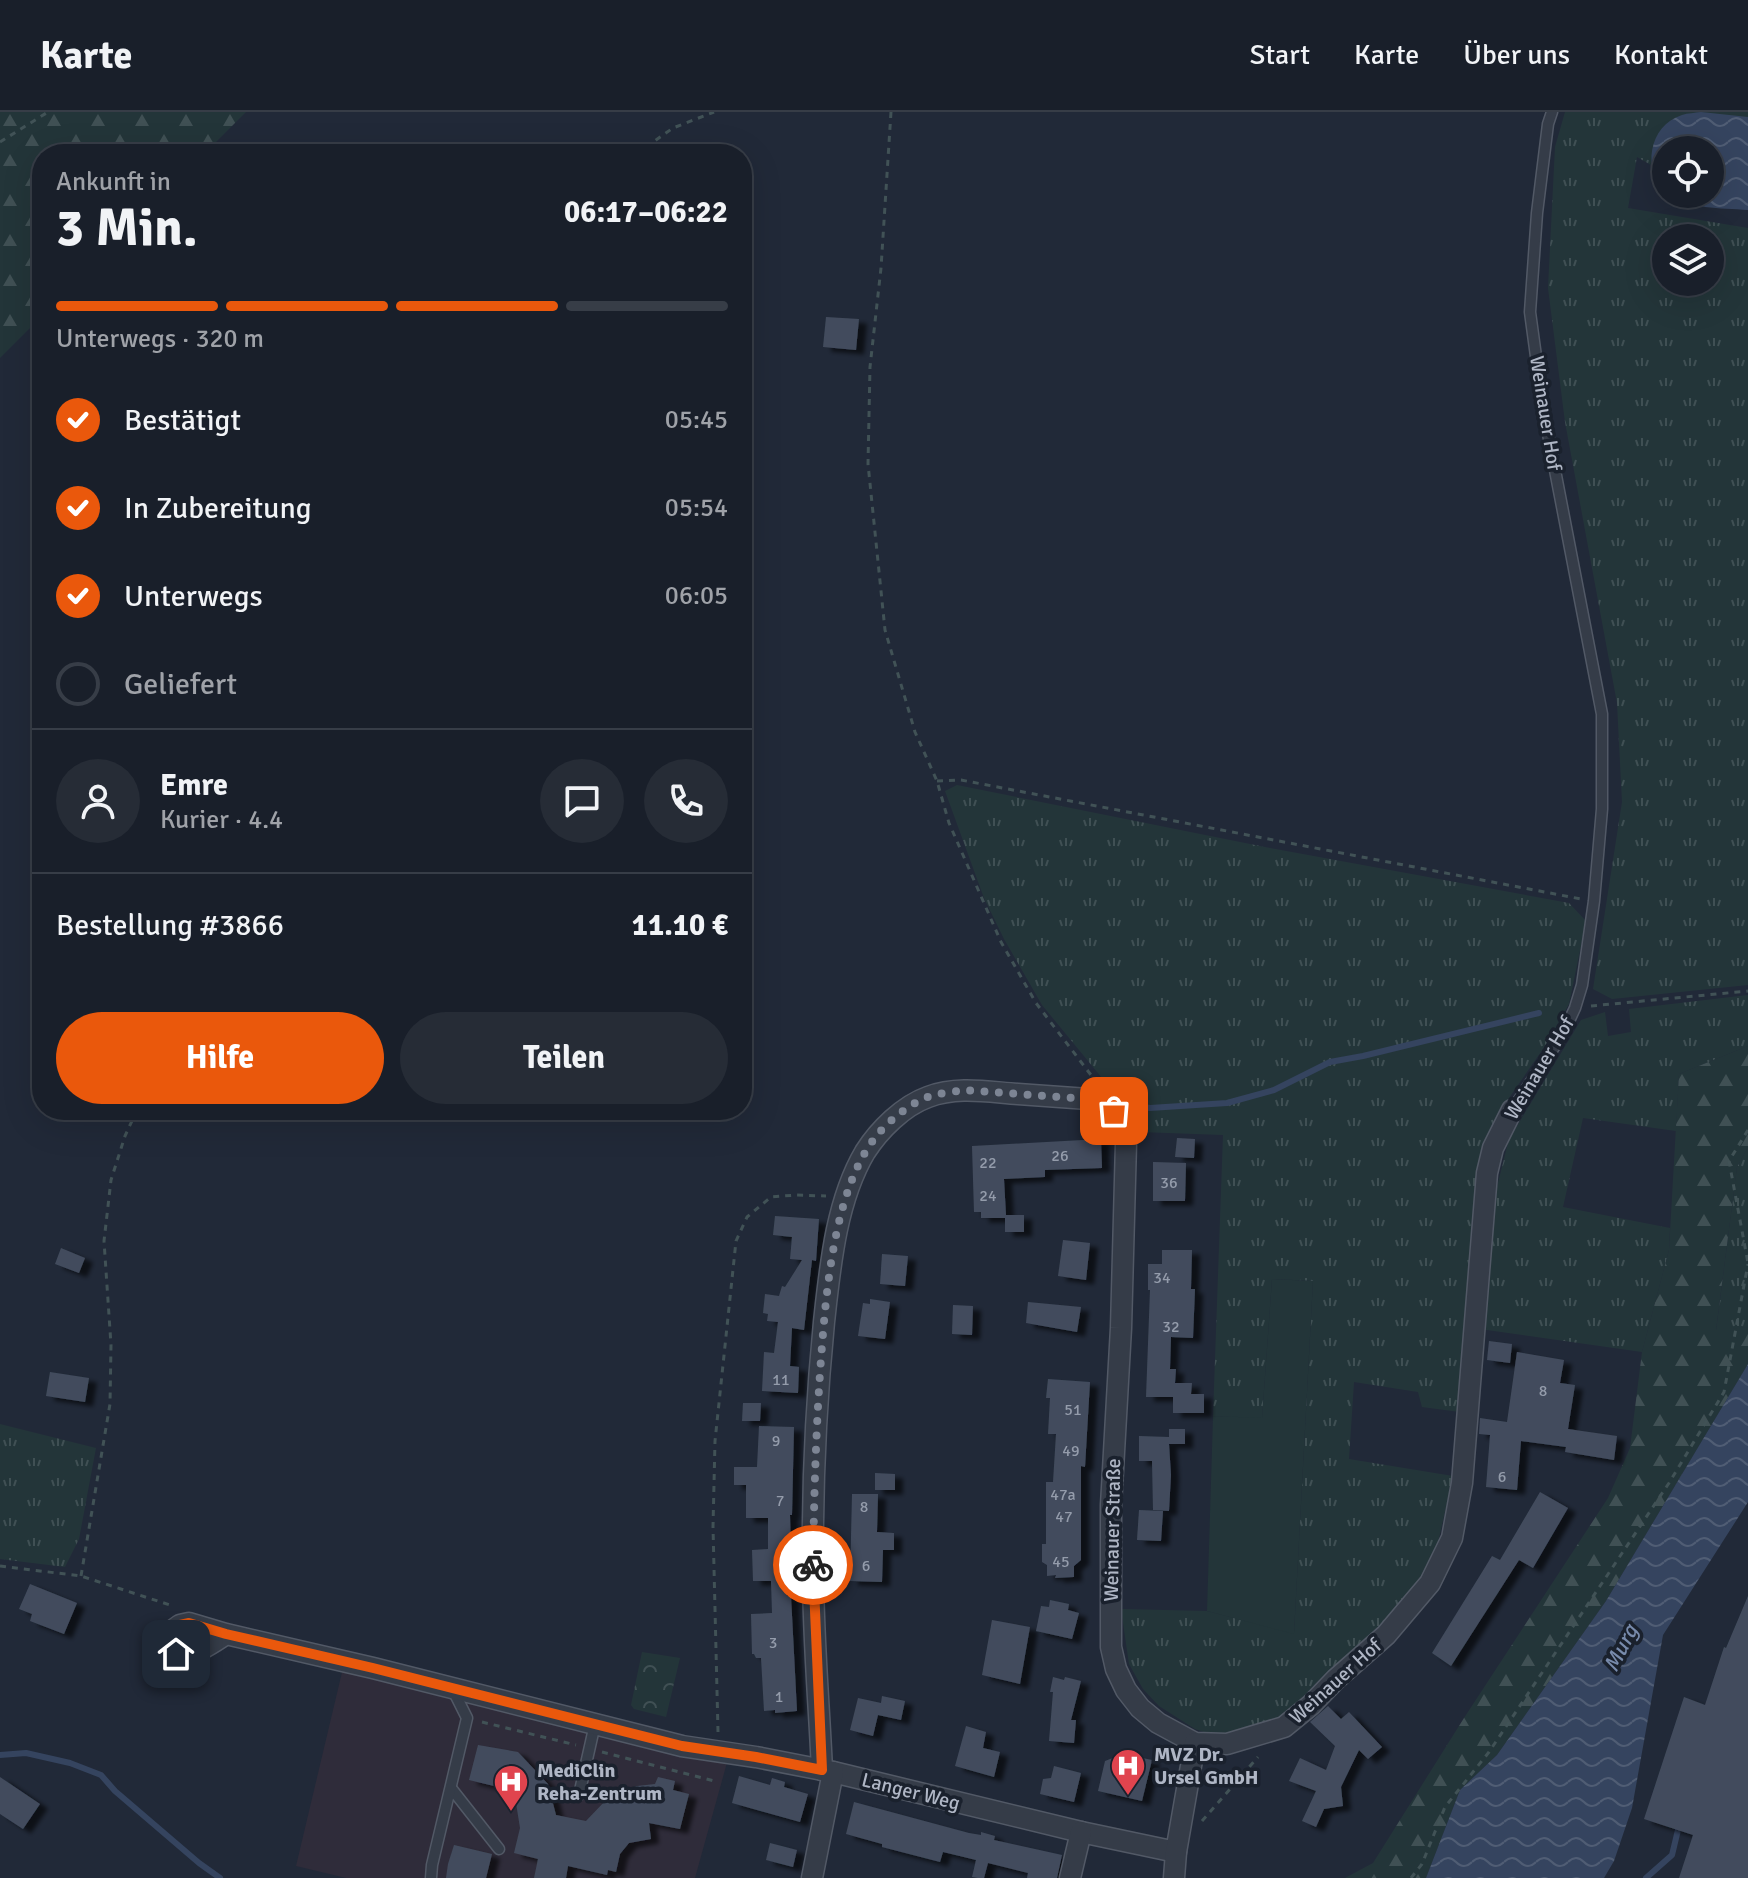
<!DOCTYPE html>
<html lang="de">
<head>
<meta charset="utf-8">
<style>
  body { margin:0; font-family:Signika,sans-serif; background:#262c36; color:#f1f3f6; height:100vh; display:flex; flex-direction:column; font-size:30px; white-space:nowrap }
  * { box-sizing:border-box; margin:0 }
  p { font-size:26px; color:#9fa2a8 }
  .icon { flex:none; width:44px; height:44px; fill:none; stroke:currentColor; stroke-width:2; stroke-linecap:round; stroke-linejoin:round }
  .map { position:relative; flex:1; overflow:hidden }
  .sheet { position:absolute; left:32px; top:32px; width:720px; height:976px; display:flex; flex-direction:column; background:#191f2a; border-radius:32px; box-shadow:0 8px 32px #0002,0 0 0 2px #373d47 }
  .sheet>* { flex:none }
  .tools { position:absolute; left:1652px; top:24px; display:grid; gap:16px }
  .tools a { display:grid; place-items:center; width:72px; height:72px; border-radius:50%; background:#191f2a; box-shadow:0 8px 32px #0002,0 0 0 2px #373d47; font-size:40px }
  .pin { position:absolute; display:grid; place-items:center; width:68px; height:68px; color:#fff; margin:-34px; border-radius:16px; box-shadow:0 4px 12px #0006 }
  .courier { position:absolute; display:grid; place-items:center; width:80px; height:80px; margin:-40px; border:6px solid #ea580c; border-radius:50%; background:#fff; color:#222; box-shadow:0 2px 10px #0007 }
  .overview em { font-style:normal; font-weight:800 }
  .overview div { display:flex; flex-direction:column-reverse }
  .overview { display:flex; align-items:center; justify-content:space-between; height:136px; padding:0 24px }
  h1 { font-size:52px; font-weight:800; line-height:60px }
  .bar { display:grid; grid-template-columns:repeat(4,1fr); gap:12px 8px; align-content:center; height:96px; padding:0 24px }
  .bar i { height:10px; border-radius:6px; background:#373d47 }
  .bar .selected { background:#ea580c }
  .bar p { grid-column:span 4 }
  .line { display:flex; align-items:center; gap:20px; padding:0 24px; border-top:2px solid #373d47 }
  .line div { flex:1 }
  .round { display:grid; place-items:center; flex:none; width:84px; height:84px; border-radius:42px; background:#262c36 }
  ol { padding:0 24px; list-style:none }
  li { display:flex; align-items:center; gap:24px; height:88px }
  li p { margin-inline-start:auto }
  li .icon { padding:8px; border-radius:50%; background:#ea580c; color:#fff; stroke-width:4 }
  li:last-child { color:#9fa2a8 }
  li i { width:44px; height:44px; border:4px solid #373d47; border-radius:50% }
  .button { display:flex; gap:16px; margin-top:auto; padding:16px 24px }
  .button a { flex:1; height:92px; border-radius:48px; background:#ea580c; color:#fff; font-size:32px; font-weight:800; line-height:92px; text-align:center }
  .button a+a { background:#262c36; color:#f1f3f6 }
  header { display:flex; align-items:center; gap:48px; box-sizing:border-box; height:112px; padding:0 40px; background:#191f2a; border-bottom:2px solid #373d47 }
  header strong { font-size:38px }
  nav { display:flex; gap:44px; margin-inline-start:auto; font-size:28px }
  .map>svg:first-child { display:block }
  .medical { fill:#2f2c3a }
  .grass { fill:url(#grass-tufts); fill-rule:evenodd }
  .forest { fill:url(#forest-firs) }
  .park { fill:url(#park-crowns) }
  .garden { fill:#233539 }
  .water { fill:url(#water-waves) }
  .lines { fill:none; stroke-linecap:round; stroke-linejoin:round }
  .stream { stroke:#35445f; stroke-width:6 }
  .building { fill:#424c5d; filter:url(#shadow) }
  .lane-casing { stroke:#525966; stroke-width:13 }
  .street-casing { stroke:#525966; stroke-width:23 }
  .path { stroke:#415256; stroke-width:3; stroke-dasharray:6 6; stroke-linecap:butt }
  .lane { stroke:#353c48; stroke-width:10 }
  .street { stroke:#353c48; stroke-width:20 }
  .done { stroke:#7d8594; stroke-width:8; stroke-dasharray:0 14.4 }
  .route { stroke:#ea580c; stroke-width:10 }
  .labels { text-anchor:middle; stroke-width:7; stroke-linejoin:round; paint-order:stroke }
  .number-label { font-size:16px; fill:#949cab }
  .street-label { font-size:20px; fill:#afb6c5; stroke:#1a212d }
  .poi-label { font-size:20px; font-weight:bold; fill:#afb6c5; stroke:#1a212d; text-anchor:start }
  .water-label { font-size:22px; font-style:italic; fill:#788bac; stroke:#1a212d }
</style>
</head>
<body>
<header>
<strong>Karte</strong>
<nav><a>Start</a><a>Karte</a><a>Über uns</a><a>Kontakt</a></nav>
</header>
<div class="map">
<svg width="1748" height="1766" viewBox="0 0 1748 1766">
  <defs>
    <pattern id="grass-tufts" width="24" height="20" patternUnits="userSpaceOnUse" patternTransform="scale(2)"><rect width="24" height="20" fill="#233539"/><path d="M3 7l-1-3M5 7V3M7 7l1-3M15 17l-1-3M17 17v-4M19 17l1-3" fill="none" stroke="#405054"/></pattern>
    <pattern id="forest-firs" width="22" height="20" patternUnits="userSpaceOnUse" patternTransform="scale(2)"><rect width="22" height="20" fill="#233539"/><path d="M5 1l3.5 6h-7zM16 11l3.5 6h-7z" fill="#405054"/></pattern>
    <pattern id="park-crowns" width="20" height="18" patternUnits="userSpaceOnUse" patternTransform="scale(2)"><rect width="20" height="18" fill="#233539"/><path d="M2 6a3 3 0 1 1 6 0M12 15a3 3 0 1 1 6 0" fill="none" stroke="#405054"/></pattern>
    <pattern id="water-waves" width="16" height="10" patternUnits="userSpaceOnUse" patternTransform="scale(2)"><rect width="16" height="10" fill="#35445f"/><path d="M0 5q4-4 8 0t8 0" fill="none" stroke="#505d74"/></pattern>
    <filter id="shadow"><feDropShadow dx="8" dy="4.5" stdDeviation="2" flood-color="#0009"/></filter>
  </defs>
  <rect width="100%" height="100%" fill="#212938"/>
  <path class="medical" d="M343,1556l385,91 -33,119h-349l-50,-12z"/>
  <g class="grass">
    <path d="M1565,0h183v5l-95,32 -2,16 -14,-8 -9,51 120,20v757l-136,14 -19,-10 29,-187 -5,-99 -52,-281 -17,-134 7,-141zM1666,126h44v44h-44z"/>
    <path d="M957,673l313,63 299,55 17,18 -17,83 -24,42 -45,65 -15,35 -14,88 -11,178 -38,-5 -4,-15 -64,-10 -5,77 104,17 -16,71 -19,39 -47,55 -83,75 -69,21 -24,-8 -36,-23 -16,-17 -14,-25 -8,-55 86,2 87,22 19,-352 -41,-2 -10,140 -49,-3 10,-281 -82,-3 -10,-23 -15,-14 -74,-90 -38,-66 -20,-41 -39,-107z"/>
    <path d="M1748,883v51l-69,28 -3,57 -93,-13 -20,89 107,21 -1,22 -27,102 -162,-23 15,-134 14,-56 72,-119 24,-8 3,24 23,-4 -2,-23z"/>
    <path d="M1748,1035v180l-32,4 21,-164z"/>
    <path d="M0,1312l96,24 -17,91 -14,28 -65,-8z"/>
  </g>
  <g class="forest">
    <path d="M0,0h246l-42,42h-162v162l-42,42z"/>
    <path d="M1748,934v101l-11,20 -21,163 32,-3v37l-142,237 -109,154 -37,35 -34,88h-81l28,-15 91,-145 144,-220 22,-50 12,-96 27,-102 10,-176z"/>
  </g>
  <path class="park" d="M642,1540l38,6 -14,59 -32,-8 -3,-4z"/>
  <path class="garden" d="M1272,1167l41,2 -19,353 -87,-23 6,-195 49,2z"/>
  <g class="water">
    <path d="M1701,0l47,5v93c-28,-2 -58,-1 -82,-16h44v-44h-44v44c-24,-24 -18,-68 16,-79 6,-2 13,-2 19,-3z"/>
    <path d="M1748,1252v138l-85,133 -31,173 -18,53 -10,17h-178l34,-88 37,-35 109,-154z"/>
  </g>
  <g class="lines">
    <g class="stream">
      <path d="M1131,993l19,3 77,-5 47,-13 56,-28 33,-6 176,-43"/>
      <path d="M0,1643l26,-2 44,10 31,12 14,16 84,72 21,15"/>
      <path d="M1646,1766l26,-23 6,-25"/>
    </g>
  </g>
  <g class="building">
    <path d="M826,205l33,2 -3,31 -33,-3z"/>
    <path d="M1177,1026l18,1 -1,19 -19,-1z"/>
    <path d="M1101,1027l1,29 -57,2v7l-41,2 2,36h18v17h-19v-14h-24v-6h-7l-2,-66z"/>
    <path d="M1153,1050l33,1 -1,38h-32z"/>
    <path d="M775,1104l44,3 -3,42 -4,-1 -8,70 -12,-2 -2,38 9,1 -1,26 -36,-2 2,-39 10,1 4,-31 -11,-1 1,-7 -5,-1 2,-19 14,2 3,-10 3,1 17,-27 -12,-1 2,-22 -19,-2z"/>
    <path d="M1063,1128l27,3 -4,37 -28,-4z"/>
    <path d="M61,1136l24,10 -6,15 -24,-9z"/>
    <path d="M1162,1138h30l-1,39h4l-2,49 -22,-1 -1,32h6l-1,14h17l-1,11h13v19h-31v-16h-27l4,-107h-2v-26h14z"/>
    <path d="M882,1142l26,2 -3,30 -25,-2z"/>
    <path d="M870,1187l20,3 -5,37 -27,-3 5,-33 7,1z"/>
    <path d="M1028,1190l53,5 -4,25 -51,-9z"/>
    <path d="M953,1193l20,1 -1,29 -20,-1z"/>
    <path d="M1489,1229l23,3 -2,19 -23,-3z"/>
    <path d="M1517,1240l47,8 -4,23 15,2 -7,44 49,7 -3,24 -49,-8 1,-5 -45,-6 -4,49 -31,-3 4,-52 -11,-1 1,-16 27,4z"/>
    <path d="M50,1260l39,6 -4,24 -39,-6z"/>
    <path d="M1048,1267l42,3 -5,85 -4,-1v94l-7,6v11l-19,1 1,-3 -9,1v-11l-5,-3v-18h4v-62h7l3,-48h-8l2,-36h-4z"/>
    <path d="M743,1291h18l-1,18h-18z"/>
    <path d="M759,1314l35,1 -2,88h-2l1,34h-6l2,47h4l6,115 -22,2v-3l-11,1 -3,-53h-5l-2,-4h-2l-1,-40 21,-1 -1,-32h-18l-1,-31 16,-1v-31h-22v-33h-12v-18h23z"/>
    <path d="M1169,1317h16v15h-16l2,31 -2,36 -16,-1 -1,-49h-13v-25l30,1z"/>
    <path d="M875,1361l20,1v16h-20z"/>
    <path d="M1540,1380l28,16 -35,60 -14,-8 -68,106 -19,-13 60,-97 8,4z"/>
    <path d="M852,1382h26l-1,38 17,1v17h-11l-1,32 -32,-1z"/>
    <path d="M1139,1398l24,1 -2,30 -24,-1z"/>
    <path d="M30,1472l47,19 -13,31 -34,-13 2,-7 -13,-5z"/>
    <path d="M1748,1484v282h-69l14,-43 -49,-16 40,-122 21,8 19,-58 2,1z"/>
    <path d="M1050,1488l19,4 -1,6 11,3 -7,26 -36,-8 5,-25 8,1z"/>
    <path d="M992,1508l38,7 -10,57 -38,-9z"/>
    <path d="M1053,1565l11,3 1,-3 16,4 -10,39h5l-2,23 -25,-2 4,-49h-3z"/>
    <path d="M882,1584l23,5 -4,19 -23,-5 -5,21 -23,-6 8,-32 23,5z"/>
    <path d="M1328,1594l13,13 8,-7 33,35 -14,12 -9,-9 -18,37 2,19 -19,3 -8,18 -14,-6 14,-30 -27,-10 11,-23 26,12 9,-24 -25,-24z"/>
    <path d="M966,1614l20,6 -3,16 17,4 -6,25 -39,-11z"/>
    <path d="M478,1633l40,7 30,32 8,31 30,6 20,-21 15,-8 16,-6 18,-2 3,-7 17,4 -2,9 16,4 -9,35 -31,-6 2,16 -22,4 -9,11 -4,18 -8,-2 -1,5 -39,-9 -2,12h-32l4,-19 -24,-6 6,-25 -4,-25 -18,-16 -29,-7z"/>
    <path d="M1123,1642l29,6 -10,41 -44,-10 7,-30z"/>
    <path d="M1054,1654l27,7 -7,29 -34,-8 3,-15 8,-1z"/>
    <path d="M739,1664l31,9 2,-7 13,4 -1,5 24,7 -8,28 -68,-19z"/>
    <path d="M0,1665l40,27 -17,25 -23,-15z"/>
    <path d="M854,1690l115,31 12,2v-3l14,4 -1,4 68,15 -5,23h-30l1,-5 -40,-10 -4,15h-6l-6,-1 4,-17 -33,-8 -3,10 -58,-15v-3l-36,-10z"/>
    <path d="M770,1731l27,7 -4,17 -27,-7z"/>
    <path d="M454,1733l38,9 -6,24h-40l2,-14z"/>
  </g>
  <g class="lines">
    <defs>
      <g id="lane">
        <path d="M1512,998l51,-76 12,-26 7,-23 12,-84 8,-92v-95l-59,-306 -13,-96 7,-99 11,-89 4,-12"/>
        <path d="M451,1676l48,61"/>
        <path d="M579,1683l16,-71"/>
        <path d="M431,1766l1,-13 35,-147 -14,-28"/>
      </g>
      <g id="street">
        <path d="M226,1522c-17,11 -63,45 -53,-4l7,-5 9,-2 37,11 147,34 309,78 74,11 77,15 248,60 95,20"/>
        <path d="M822,1658c-3,-67 -9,-134 -9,-200 -1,-83 3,-166 11,-248 6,-55 12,-121 41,-170 14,-22 38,-46 63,-55 29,-11 60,-5 90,-3 28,2 56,4 84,6 14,12 20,25 24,43l-5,185 -10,177v142l5,22 10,21 14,18 18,15 37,20 32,1 57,-17 27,-22 25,-26 50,-44 44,-52 22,-45 10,-55 25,-310 6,-25 19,-38"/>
        <path d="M812,1766l21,-106"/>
        <path d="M1070,1766l11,-46"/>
        <path d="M1174,1766l2,-26 19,-109"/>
      </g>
    </defs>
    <use href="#lane" class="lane-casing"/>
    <use href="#street" class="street-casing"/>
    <g class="path">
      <path d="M891,0l-10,156 -11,99 -2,97 17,166 30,102 22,49 12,42 52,119 35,61 58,76"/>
      <path d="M0,30l48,-30"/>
      <path d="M636,42l37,-26 41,-16"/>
      <path d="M937,669l24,-1 620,119"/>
      <path d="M1591,894l157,-15"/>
      <path d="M1748,1018l-19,31 19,102"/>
      <path d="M0,1454l81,10 92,30"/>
      <path d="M81,1464l29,-172 1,-59 -7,-104 7,-61 14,-44 12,-26"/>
      <path d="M482,1610l94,23"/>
      <path d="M718,1620l-5,-205 2,-86 21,-200 11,-24 24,-20 25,-2 30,1"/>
      <path d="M602,1640l112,29"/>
      <path d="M1202,1709l56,-64"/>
      <path d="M1411,1766l11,-14 23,-57 44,-55 180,-269 55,-91 24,-128"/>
    </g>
    <use href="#lane" class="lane"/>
    <use href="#street" class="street"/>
  </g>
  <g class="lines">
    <path class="done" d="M813,1453c1,-69 3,-137 8,-206 5,-66 13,-175 58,-226 12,-14 32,-30 49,-36 11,-4 24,-5 35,-7l139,10 12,11"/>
    <path class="route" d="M176,1542c-5,-9 -5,-14 -3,-24l7,-5 9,-2 37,11 147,34 309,78 74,11 66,13 -9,-205"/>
  </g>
  <defs>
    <symbol id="hospital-pin" viewBox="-11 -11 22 30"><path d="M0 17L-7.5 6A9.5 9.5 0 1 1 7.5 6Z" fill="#e0444e" stroke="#1a212d"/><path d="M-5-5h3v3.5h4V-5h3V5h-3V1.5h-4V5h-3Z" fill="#fff"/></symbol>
  </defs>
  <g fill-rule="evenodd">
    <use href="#hospital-pin" x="1108" y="1634" width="40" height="54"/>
    <use href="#hospital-pin" x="491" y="1650" width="40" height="54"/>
  </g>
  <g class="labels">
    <g class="number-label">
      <text x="1060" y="1049">26</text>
      <text x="988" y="1056">22</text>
      <text x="1169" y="1076">36</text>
      <text x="988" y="1089">24</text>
      <text x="1162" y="1171">34</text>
      <text x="1171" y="1220">32</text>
      <text x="781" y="1273">11</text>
      <text x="1543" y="1284">8</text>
      <text x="1073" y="1303">51</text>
      <text x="776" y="1334">9</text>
      <text x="1071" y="1344">49</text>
      <text x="1502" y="1370">6</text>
      <text x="1063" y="1388">47a</text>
      <text x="780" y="1394">7</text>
      <text x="864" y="1400">8</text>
      <text x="1064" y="1410">47</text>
      <text x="1061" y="1455">45</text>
      <text x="866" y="1459">6</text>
      <text x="773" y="1536">3</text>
      <text x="779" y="1590">1</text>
    </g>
    <g class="street-label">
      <text transform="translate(1546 301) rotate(81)" y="7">Weinauer Hof</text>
      <text transform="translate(1539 956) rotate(-59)" y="7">Weinauer Hof</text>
      <text transform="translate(1112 1418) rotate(-89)" y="7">Weinauer Straße</text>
      <text transform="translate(1335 1569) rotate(-42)" y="7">Weinauer Hof</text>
      <text transform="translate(911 1679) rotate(14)" y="7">Langer Weg</text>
    </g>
    <g class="poi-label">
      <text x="1154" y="1649">MVZ Dr.<tspan x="1154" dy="23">Ursel GmbH</tspan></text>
      <text x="537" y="1665">MediClin<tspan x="537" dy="23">Reha-Zentrum</tspan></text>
    </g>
    <g class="water-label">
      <text transform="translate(1620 1536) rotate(-63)" y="8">Murg</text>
    </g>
  </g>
</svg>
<div class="tools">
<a><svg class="icon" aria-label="locate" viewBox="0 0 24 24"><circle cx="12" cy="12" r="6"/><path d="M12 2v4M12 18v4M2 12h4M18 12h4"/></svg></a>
<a><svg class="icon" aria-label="layers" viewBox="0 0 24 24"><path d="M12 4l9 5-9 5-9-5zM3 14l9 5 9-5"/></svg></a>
</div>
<div class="pin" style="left:1114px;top:999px;background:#ea580c"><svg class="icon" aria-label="bag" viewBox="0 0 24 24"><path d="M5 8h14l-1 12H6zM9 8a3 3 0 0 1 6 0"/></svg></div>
<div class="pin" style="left:176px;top:1542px;background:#1f2937"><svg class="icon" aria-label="home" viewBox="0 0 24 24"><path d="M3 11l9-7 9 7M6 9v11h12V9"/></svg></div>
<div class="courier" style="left:813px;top:1453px"><svg class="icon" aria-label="bike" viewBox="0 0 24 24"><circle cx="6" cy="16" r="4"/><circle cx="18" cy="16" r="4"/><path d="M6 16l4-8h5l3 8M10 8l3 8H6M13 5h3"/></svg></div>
<section class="sheet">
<div class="overview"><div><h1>3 Min.</h1><p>Ankunft in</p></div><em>06:17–06:22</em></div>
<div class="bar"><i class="selected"></i><i class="selected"></i><i class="selected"></i><i></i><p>Unterwegs · 320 m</p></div>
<ol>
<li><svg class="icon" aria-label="check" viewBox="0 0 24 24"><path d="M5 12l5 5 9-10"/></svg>Bestätigt<p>05:45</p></li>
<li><svg class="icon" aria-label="check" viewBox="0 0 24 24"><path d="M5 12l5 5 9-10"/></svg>In Zubereitung<p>05:54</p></li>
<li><svg class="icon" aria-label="check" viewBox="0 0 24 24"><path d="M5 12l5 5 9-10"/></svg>Unterwegs<p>06:05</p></li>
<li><i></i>Geliefert</li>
</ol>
<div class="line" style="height:144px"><a class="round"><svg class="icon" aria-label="person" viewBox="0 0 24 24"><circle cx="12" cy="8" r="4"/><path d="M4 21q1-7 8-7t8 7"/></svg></a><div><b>Emre</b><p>Kurier · 4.4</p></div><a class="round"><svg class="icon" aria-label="chat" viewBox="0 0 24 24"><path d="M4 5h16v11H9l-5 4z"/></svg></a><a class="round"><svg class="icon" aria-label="phone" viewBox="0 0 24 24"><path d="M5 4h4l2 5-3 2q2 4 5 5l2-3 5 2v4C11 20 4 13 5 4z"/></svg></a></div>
<div class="line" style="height:104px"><div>Bestellung #3866</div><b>11.10 €</b></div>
<div class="button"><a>Hilfe</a><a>Teilen</a></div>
</section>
</div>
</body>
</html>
